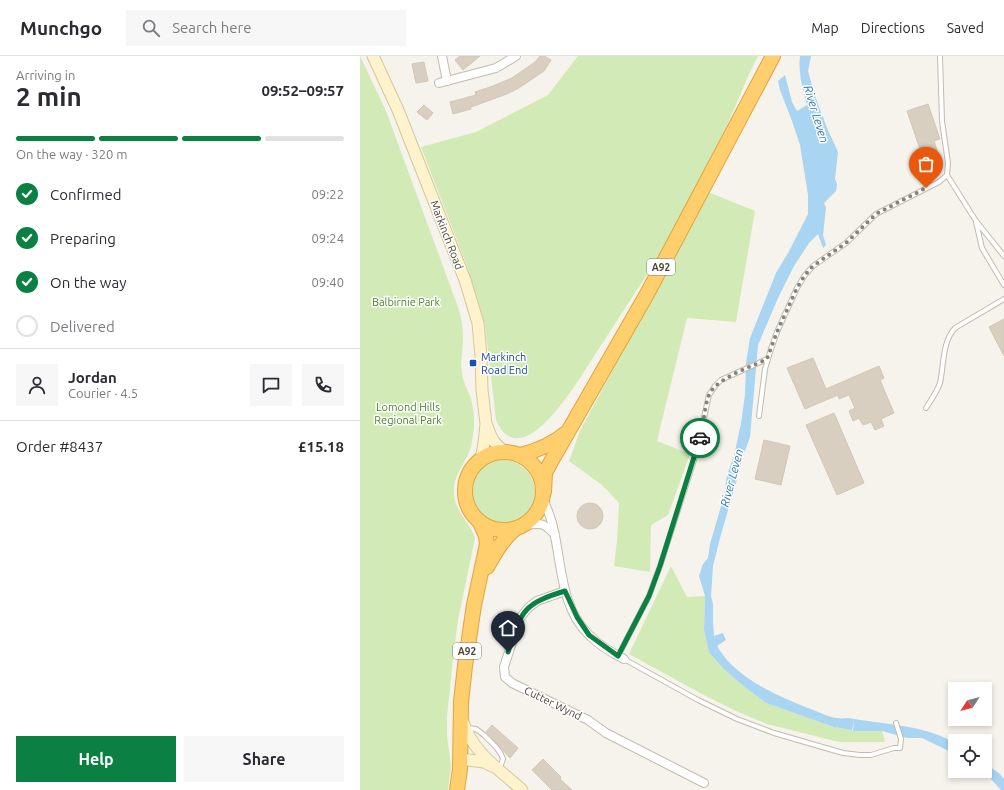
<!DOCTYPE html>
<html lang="en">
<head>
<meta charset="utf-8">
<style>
  body { margin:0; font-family:Ubuntu,sans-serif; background:#f7f7f7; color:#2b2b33; height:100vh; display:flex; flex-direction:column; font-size:15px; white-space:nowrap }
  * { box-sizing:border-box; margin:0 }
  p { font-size:13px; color:#7c7c81 }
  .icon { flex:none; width:22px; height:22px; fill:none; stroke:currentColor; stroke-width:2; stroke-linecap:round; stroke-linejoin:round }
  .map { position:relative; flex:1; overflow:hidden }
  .sheet { display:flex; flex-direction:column; background:#fff; width:360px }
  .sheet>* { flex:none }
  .needle { width:26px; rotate:234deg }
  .tools { position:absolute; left:588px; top:626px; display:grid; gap:8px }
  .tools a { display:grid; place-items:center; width:44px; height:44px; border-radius:0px; background:#fff; box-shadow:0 2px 6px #0003; font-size:20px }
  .pin { position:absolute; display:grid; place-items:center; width:34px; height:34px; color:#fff; margin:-41px -17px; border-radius:50% 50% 50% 0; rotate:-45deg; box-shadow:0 0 4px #0007 }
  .pin .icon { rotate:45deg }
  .courier { position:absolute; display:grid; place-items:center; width:40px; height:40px; margin:-20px; border:3px solid #0b8043; border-radius:50%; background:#fff; color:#222; box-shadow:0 1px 5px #0007 }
  .head em { font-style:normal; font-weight:700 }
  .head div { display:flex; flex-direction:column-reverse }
  .head { display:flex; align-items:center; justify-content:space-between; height:68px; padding:0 16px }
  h1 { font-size:26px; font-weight:700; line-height:30px }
  .bar { display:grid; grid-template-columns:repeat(4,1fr); gap:6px 4px; align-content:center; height:48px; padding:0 16px }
  .bar i { height:5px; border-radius:3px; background:#e1e1e2 }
  .bar .selected { background:#0b8043 }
  .bar p { grid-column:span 4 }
  .line { display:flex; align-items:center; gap:10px; padding:0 16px; border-top:1px solid #e1e1e2 }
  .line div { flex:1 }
  .round { display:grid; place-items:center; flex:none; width:42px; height:42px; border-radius:0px; background:#f7f7f7 }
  ol { padding:0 16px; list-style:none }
  li { display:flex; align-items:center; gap:12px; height:44px }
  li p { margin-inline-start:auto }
  li .icon { padding:4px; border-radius:50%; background:#0b8043; color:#fff; stroke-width:4 }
  li:last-child { color:#7c7c81 }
  li i { width:22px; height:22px; border:2px solid #e1e1e2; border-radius:50% }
  .button { display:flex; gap:8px; margin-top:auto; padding:8px 16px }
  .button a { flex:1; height:46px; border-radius:0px; background:#0b8043; color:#fff; font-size:16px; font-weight:700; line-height:46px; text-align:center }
  .button a+a { background:#f7f7f7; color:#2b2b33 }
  header { display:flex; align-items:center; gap:24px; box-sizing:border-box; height:56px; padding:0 20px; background:#fff; border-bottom:1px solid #e1e1e2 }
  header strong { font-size:19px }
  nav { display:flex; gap:22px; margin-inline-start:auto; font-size:14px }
  .search { width:280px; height:36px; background:#f7f7f7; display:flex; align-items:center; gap:10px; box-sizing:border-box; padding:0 14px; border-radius:0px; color:#7c7c81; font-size:15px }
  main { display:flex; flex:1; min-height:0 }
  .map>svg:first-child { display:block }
  .green { fill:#d2eab5 }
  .water { fill:#a9d4f2 }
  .building { fill:#d8cfc1; stroke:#d3c7b4 }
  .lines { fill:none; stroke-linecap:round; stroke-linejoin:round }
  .lane-casing { stroke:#c2bbae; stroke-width:6 }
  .street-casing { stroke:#c2bbae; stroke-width:10 }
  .secondary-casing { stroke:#d6c79b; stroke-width:13 }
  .highway-casing { stroke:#e0a43c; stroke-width:16 }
  .lane { stroke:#fff; stroke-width:4 }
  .street { stroke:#fff; stroke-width:8 }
  .secondary { stroke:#fff3cd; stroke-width:11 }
  .highway { stroke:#ffcf6e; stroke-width:14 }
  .done { stroke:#878178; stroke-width:4; stroke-dasharray:0 7.2 }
  .route { stroke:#0b8043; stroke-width:5 }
  .transit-dot { fill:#1a4fb4; stroke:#fff; stroke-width:1.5 }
  .labels { text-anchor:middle; stroke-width:3; stroke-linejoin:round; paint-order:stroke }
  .shield { fill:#fff; stroke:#817c74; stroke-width:1 }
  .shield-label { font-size:10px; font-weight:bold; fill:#4b4439 }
  .street-label { font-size:11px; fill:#4b4439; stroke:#fff }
  .park-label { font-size:11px; fill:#4a7f2a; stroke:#fff }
  .transit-label { font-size:11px; fill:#164399; stroke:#fff; text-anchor:start }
  .water-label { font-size:12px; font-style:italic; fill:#2e7ab2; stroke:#fff }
</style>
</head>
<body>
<header>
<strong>Munchgo</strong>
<div class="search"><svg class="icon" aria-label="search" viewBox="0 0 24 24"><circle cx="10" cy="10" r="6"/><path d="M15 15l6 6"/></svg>Search here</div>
<nav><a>Map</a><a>Directions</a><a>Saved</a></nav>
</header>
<main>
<section class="sheet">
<div class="head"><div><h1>2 min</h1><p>Arriving in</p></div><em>09:52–09:57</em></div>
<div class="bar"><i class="selected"></i><i class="selected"></i><i class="selected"></i><i></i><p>On the way · 320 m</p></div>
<ol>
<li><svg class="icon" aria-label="check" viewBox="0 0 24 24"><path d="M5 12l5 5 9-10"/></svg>Confirmed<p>09:22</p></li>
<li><svg class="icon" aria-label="check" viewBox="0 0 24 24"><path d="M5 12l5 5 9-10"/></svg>Preparing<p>09:24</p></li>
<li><svg class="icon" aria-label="check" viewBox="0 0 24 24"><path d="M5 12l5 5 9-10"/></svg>On the way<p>09:40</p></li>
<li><i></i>Delivered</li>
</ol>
<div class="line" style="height:72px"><a class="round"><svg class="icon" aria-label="person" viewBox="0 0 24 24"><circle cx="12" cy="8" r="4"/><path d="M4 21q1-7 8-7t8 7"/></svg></a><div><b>Jordan</b><p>Courier · 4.5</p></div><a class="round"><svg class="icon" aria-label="chat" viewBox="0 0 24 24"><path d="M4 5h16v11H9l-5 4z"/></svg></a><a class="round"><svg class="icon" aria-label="phone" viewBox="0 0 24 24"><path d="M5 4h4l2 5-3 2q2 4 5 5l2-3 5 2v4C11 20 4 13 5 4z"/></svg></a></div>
<div class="line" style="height:52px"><div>Order #8437</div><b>£15.18</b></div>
<div class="button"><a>Help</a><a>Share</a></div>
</section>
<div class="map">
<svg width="644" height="734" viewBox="0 0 644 734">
  <rect width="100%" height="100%" fill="#f6f3ec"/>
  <g class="green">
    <path d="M0,0l26,55 72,196c3,10 5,19 5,30 0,12 -3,24 -1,36 1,8 5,16 8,23 5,14 5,31 2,45 -2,19 -19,31 -18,51 0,19 16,30 21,46l-17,82 -5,39 -6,57v20l4,29 -3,25h-88z"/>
    <path d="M218,0h180c-12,23 -21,48 -32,71 -9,19 -19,36 -28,54 -10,21 -20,42 -31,62 -6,12 -14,22 -21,33 -16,25 -32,49 -48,74 -15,22 -75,131 -102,70l-11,-95 -5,-18 -13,-41 -46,-119 55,-15 72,-37z"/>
    <path d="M348,136l47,19 -19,111 -49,-4 -30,123 33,13 -22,61 -17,10 -1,47 -36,-6 3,-26 2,-37 -17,-18 -33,-24 11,-30z"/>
    <circle cx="143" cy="436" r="32"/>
    <path d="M311,510l16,31 18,-1 -1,33 20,40 17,15 25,19 68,24 19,3 29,1 3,11h-46l-72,-18 -31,-13 -34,-17 -73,-40z"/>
  </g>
  <g class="water">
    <path d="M440,0h11l-3,15 7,25 12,32 11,24 -3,27 2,5 -1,7 -12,12 2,5 -3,27 3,10 -3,3 -5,-14 -9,9 -15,23 -16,32 -20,47 -8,92 -9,25 -3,14 -18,62 -7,28 -2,30 2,8v18l1,14 9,-3 3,7 -9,6c18,32 59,49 91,62 9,3 20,9 29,10 4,1 8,0 12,0 36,7 73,6 106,25v11l-33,-16h-15l-25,-7h-29l1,-10 -2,9 -18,-3 -68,-24 -25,-19 -17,-15 -15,-17 -5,-23 1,-33 -6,-20 4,-12 5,-6 2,-14 14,-48 3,-21 7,-19 7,-33 4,-28 1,-32 4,-25 26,-65 12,-20 20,-39v-19l-8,-50 -8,-24 -12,-31 -2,-9 7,-6 7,27 5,9 10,-6c-4,-16 -9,-31 -7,-49z"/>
    <path d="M625,707l15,11 4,5v11h-3l-10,-11 -11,-8h5z"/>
  </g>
  <g class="building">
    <path d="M100,0h20l-17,14 -8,-10z"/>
    <path d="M180,0h4l7,4 -7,11 -25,17 -12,6 -36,13v2l-18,5 -3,-12 26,-7 -1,-3 18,-6 19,-8 23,-16z"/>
    <path d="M64,6l4,19 -12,2 -4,-19z"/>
    <path d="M568,48l12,35 -6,2 5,15 -15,5 -17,-50z"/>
    <path d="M64,49l9,8 -6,7 -10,-8z"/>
    <path d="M644,263v37l-15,-29z"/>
    <path d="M453,302l13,31 53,-23 5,12 -4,2 14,33 -13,6 3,7 -9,4 -4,-8 -8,3 -4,-7 -6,3 -4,-10 6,-3 -6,-13 -10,4 -1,-4 -33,14 -18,-41z"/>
    <path d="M474,357l30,70 -27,12 -31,-70z"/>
    <path d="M404,384l26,6 -9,39 -26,-6z"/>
    <circle cx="230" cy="460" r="13"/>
    <path d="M132,669l26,23 -8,10 -24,-26z"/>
    <path d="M183,703l18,18 -1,2 12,11h-20l-20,-20z"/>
  </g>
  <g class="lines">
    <defs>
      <g id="lane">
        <path d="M587,119l29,46 28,35"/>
        <path d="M616,166l6,26 22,37"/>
        <path d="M566,352c5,-8 11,-16 14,-25 4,-18 2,-41 15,-55l49,-29"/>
        <path d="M399,360l6,-47 6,-20 6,-17 20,-44 8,-13 8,-9 33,-23 30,-29 63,-32 8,-7 1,-12 -6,-42 -2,-65"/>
        <path d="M258,600l31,-60 11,-30 36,-112 13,-59 6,-9 6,-6 46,-21"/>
        <path d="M264,603l74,41 39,19 37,14 69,20 17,2h11l23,-7h6l1,-9 -5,-16"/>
        <path d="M108,672l8,1 8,6 12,12 5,7 2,5 -4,11"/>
      </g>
      <g id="street">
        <path d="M82,0l5,25"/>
        <path d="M79,27l57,-15 20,-12"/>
        <path d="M183,442c3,9 8,19 10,29 9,36 7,80 36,108 10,10 23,18 35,24"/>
        <path d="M165,469c15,-2 19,-3 30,10"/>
        <path d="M205,535l-28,10 -9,7 -8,10 -16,49 1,10 7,6 76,37 18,13 98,50"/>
      </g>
      <g id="secondary">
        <path d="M13,0l25,54 52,132 15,38 13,43 3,33 1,34 4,34 -2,19 -3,17"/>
        <path d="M127,370c4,12 8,20 19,26"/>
        <path d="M103,666c10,31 36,47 59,68"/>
        <path d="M101,703l23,3 8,4"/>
      </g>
      <g id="highway">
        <circle cx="144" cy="435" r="39"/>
        <path d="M160,399c16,-4 33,-11 46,-22"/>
        <path d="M184,436l1,-19 8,-15 94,-164 126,-238"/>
        <path d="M127,511c8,-14 15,-27 28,-38"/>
        <path d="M97,734l3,-21 1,-67 4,-36 9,-61 13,-61 -1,-8 -6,-14"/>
      </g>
    </defs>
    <use href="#lane" class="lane-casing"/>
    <use href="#street" class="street-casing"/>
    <use href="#secondary" class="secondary-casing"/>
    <use href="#highway" class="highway-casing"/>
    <use href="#lane" class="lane"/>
    <use href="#street" class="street"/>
    <use href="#secondary" class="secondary"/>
    <use href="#highway" class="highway"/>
  </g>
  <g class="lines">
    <path class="done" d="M340,382c4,-14 4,-30 9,-43 7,-17 42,-28 58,-36l10,-27 20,-44 8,-13 8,-9 33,-23 30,-29 50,-26"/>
    <path class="route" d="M148,596c14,-41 14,-48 57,-61l12,26 12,18 29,21 31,-60 11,-30 40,-128"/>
  </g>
  <rect class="transit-dot" x="109" y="303" width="8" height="8" rx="2"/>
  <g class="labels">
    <g class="shield">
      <rect x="287" y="203" width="28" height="16" rx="3"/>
      <rect x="93" y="587" width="28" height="16" rx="3"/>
    </g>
    <g class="shield-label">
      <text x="301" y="215">A92</text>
      <text x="107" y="599">A92</text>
    </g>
    <g class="street-label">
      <text transform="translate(87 179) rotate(69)" y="4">Markinch Road</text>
      <text transform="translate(193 647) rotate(26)" y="4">Cutter Wynd</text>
    </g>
    <g class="park-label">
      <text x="46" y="250">Balbirnie Park</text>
      <text x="48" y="355">Lomond Hills<tspan x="48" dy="13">Regional Park</tspan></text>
    </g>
    <g class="transit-label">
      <text x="121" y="305">Markinch<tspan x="121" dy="13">Road End</tspan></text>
    </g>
    <g class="water-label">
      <text transform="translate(456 58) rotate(73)" y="4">River Leven</text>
      <text transform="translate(372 422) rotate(-75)" y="4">River Leven</text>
    </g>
  </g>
</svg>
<div class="tools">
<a><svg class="needle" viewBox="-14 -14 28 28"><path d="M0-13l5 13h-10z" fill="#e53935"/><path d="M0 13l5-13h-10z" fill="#7c7c81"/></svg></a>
<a><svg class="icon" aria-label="locate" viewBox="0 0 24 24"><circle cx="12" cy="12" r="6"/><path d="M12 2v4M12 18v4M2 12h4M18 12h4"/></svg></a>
</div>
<div class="pin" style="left:566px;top:132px;background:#ea580c"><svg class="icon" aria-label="bag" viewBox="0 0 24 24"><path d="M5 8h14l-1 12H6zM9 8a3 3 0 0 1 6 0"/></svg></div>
<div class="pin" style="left:148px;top:596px;background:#1f2937"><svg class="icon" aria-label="home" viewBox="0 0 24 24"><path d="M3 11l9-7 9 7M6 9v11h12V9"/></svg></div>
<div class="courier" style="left:340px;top:382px"><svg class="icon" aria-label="car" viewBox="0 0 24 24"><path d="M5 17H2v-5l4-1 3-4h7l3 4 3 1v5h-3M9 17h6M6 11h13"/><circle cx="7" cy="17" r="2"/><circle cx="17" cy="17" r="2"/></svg></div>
</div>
</main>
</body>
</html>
